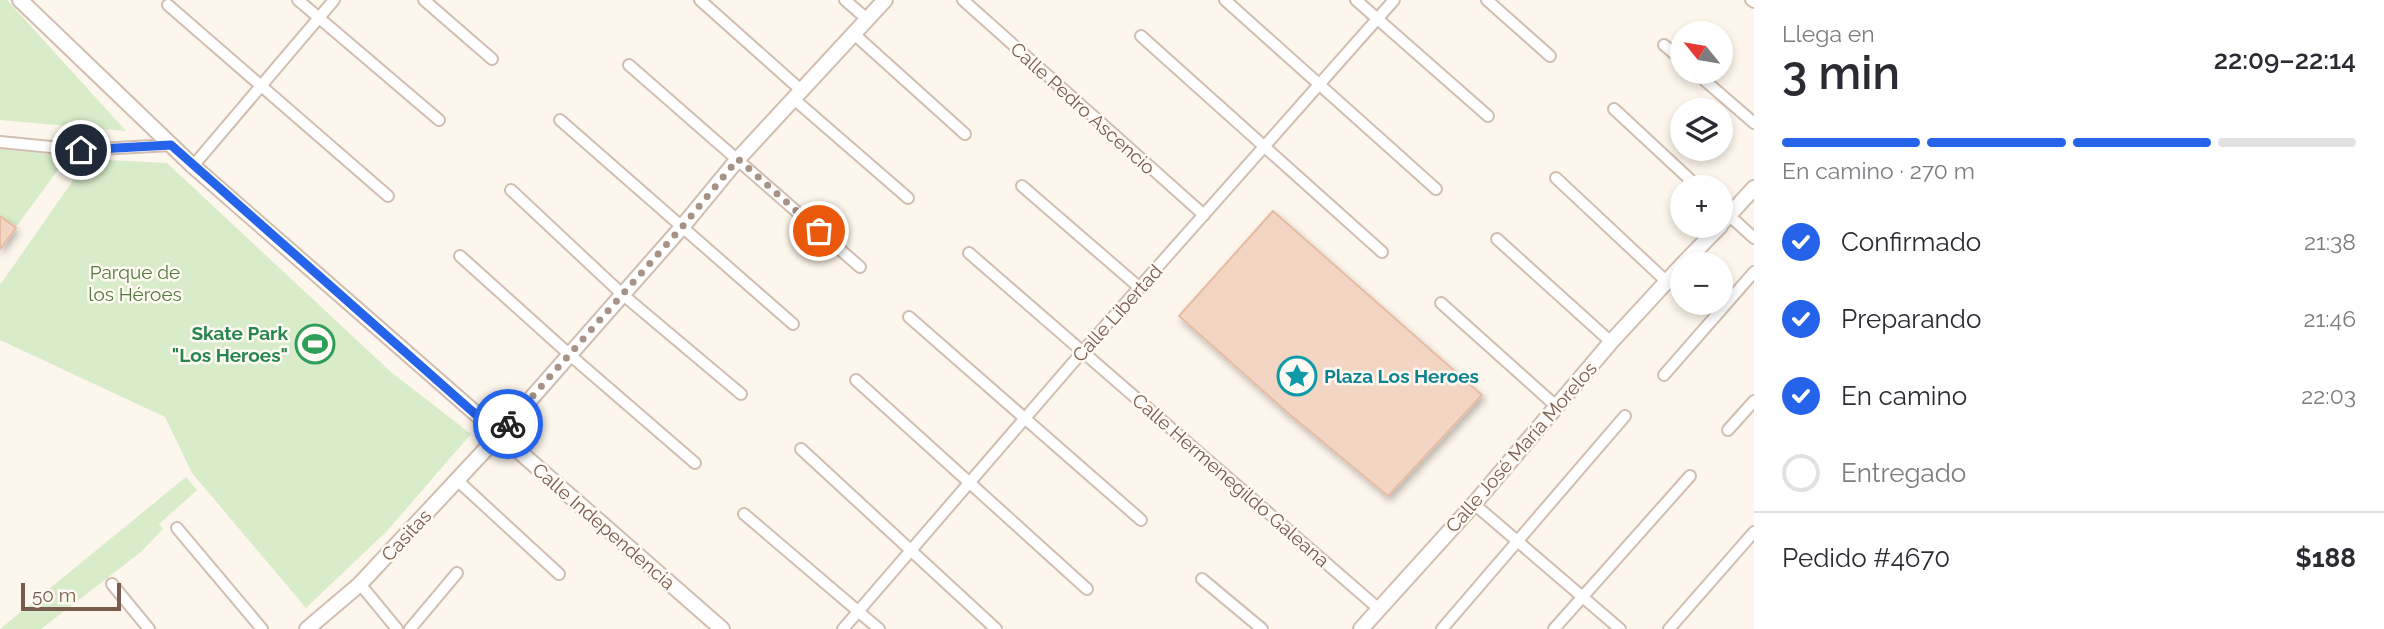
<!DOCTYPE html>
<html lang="es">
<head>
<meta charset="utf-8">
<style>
  body { margin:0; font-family:Raleway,sans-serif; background:#f2f2f3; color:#2b2b33; height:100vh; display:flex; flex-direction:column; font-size:26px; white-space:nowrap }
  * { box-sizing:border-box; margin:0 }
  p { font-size:23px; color:#7c7c81 }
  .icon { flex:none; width:38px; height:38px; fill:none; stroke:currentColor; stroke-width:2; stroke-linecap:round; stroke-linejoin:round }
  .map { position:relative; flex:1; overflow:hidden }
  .panel { display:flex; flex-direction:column; background:#fff; width:630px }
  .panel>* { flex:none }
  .needle { width:46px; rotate:300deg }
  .tools { position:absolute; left:1670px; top:21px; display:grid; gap:14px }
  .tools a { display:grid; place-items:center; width:63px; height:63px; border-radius:50%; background:#fff; box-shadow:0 4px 10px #0003; font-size:35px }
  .scale { position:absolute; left:21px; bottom:18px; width:100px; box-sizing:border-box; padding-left:7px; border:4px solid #7a5c4d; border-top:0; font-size:19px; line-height:24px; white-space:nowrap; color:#7a5c4d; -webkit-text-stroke:5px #fffaf3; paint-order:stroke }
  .pin { position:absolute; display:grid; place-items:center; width:60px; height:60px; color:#fff; margin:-30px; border:4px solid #fff; border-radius:50%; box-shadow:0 2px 7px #0007 }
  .courier { position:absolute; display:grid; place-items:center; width:70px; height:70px; margin:-35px; border:5px solid #2563eb; border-radius:50%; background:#fff; color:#222; box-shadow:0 2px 9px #0007 }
  .head em { font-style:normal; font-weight:600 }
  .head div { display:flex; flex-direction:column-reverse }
  .head { display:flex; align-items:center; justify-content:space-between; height:119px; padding:0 28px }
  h1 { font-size:46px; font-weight:600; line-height:52px }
  .bar { display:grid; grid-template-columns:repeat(4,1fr); gap:10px 7px; align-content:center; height:84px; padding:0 28px }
  .bar i { height:9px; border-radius:5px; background:#e1e1e2 }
  .bar .current { background:#2563eb }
  .bar p { grid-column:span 4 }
  .line { display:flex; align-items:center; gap:18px; padding:0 28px; border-top:2px solid #e1e1e2 }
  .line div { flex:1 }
  ol { padding:0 28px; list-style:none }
  li { display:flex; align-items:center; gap:21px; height:77px }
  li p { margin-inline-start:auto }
  li .icon { padding:7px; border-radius:50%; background:#2563eb; color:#fff; stroke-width:4 }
  li:last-child { color:#7c7c81 }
  li i { width:38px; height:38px; border:4px solid #e1e1e2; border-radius:50% }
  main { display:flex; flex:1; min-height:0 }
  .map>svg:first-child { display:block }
  .green { fill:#d8ecc9 }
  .building { fill:#f3d5c3; stroke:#e6bba3; stroke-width:2; filter:url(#shadow) }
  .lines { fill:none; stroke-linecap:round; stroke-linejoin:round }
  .minor-casing { stroke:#d1beb0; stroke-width:14 }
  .tertiary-casing { stroke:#d1beb0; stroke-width:18 }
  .minor { stroke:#fff; stroke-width:10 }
  .tertiary { stroke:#fff; stroke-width:14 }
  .done { stroke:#a89285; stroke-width:7; stroke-dasharray:0 12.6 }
  .route { stroke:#2563eb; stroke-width:9 }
  .labels { text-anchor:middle; stroke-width:5; stroke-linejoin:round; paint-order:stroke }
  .street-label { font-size:19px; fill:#7a5c4d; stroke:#fffaf3 }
  .park-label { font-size:19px; fill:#537a41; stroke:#fffaf3 }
  .leisure-label { font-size:19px; font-weight:bold; fill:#27864d; stroke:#fffaf3; text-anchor:end }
  .culture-label { font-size:19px; font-weight:bold; fill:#0d838f; stroke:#fffaf3; text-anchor:start }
</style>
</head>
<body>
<main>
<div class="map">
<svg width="1754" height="629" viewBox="0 0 1754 629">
  <defs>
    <filter id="shadow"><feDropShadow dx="2.5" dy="4.5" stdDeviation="3.5" flood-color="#0004"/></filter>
  </defs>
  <rect width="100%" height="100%" fill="#fdf6ec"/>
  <g class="green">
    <path d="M0,0h7l119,131 -126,-11z"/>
    <path d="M0,149l68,7 -68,93z"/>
    <path d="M88,159l79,4 224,209 80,62 -84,97 -81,77 -114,-135 -27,-56 -165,-77v-55z"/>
    <path d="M186,477l11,13 -38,34 4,5 -22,23 -100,77h-41z"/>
  </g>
  <g class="building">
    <path d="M1273,211l209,184 -94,101 -99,-82 -110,-98z"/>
    <path d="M0,216l16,12 -16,21z"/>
  </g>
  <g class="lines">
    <defs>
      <g id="minor">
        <path d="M298,0l141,120"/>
        <path d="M424,0l68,59"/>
        <path d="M700,0l102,91"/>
        <path d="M845,0l23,20"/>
        <path d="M963,0l241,215"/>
        <path d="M1225,0l211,189"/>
        <path d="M1356,0l132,116"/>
        <path d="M1487,0l63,56"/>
        <path d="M1751,0l3,2"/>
        <path d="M168,5l220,191"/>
        <path d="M854,34l111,100"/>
        <path d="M1141,36l241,216"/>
        <path d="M1664,45l18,15"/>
        <path d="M629,65l231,202"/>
        <path d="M1695,72l59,51"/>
        <path d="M795,100l113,98"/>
        <path d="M1614,109l84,78"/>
        <path d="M560,120l233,204"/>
        <path d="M0,142l81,8 90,-5"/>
        <path d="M193,166l141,-166"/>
        <path d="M1556,178l110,103"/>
        <path d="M1022,186l118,102"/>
        <path d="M511,190l111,104 119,100"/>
        <path d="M1720,207l34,31"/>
        <path d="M1497,239l114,103"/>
        <path d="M969,253l410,356"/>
        <path d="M460,256l110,99 125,108"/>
        <path d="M1441,303l115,103"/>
        <path d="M909,317l232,203"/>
        <path d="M1664,375l90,-103"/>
        <path d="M856,380l231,209"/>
        <path d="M1728,430l26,-29"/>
        <path d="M801,449l195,180"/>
        <path d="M457,480l102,94"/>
        <path d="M1474,504l146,125"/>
        <path d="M744,514l135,115"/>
        <path d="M177,528l85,101"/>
        <path d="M1202,579l60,50"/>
        <path d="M112,584l37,45"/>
        <path d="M360,584l37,45"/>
        <path d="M410,629l47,-56"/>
        <path d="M843,629l240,-278 311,-351"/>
        <path d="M1442,629l183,-213"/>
        <path d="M1554,629l136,-153"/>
        <path d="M1669,629l85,-97"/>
      </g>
      <g id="tertiary">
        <path d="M20,0l173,166 529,463"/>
        <path d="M1720,225l34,-37"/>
        <path d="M1683,264l37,-38"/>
        <path d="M307,629l53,-45 139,-149 183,-208 56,-68 147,-159"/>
        <path d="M1361,629l113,-125 137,-162 71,-77"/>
      </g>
    </defs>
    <use href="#minor" class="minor-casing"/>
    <use href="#tertiary" class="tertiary-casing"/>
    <use href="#minor" class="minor"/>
    <use href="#tertiary" class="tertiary"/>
  </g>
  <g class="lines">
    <path class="done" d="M508,424l174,-197 56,-68 81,72"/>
    <path class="route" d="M81,150l90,-5 328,290 9,-11"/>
  </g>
  <defs>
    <symbol id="stadium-ring" viewBox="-11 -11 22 22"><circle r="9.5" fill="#fffaf3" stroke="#2e9e5b" stroke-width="1.5"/><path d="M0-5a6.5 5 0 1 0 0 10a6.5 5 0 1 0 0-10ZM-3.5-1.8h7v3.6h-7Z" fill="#2e9e5b"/></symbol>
    <symbol id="sight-ring" viewBox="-11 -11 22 22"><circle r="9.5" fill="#fffaf3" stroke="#0f9aa8" stroke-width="1.5"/><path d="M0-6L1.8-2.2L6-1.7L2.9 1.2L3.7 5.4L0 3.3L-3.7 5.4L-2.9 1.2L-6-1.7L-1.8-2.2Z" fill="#0f9aa8"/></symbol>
  </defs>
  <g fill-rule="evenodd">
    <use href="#stadium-ring" x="293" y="322" width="44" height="44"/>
    <use href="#sight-ring" x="1275" y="354" width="44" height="44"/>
  </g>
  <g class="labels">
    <g class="street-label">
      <text transform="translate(1083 108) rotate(42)" y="7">Calle Pedro Ascencio</text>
      <text transform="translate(1117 313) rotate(-48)" y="7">Calle Libertad</text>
      <text transform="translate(1521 447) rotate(-49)" y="7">Calle José María Morelos</text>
      <text transform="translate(1231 480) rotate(41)" y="7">Calle Hermenegildo Galeana</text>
      <text transform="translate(604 526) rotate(41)" y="7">Calle Independencia</text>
      <text transform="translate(406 535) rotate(-47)" y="7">Casitas</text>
    </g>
    <g class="park-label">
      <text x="135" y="279">Parque de<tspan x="135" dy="22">los Héroes</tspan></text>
    </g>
    <g class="leisure-label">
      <text x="288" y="340">Skate Park<tspan x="288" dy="22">"Los Heroes"</tspan></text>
    </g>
    <g class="culture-label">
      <text x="1324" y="383">Plaza Los Heroes</text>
    </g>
  </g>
</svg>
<div class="tools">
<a><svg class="needle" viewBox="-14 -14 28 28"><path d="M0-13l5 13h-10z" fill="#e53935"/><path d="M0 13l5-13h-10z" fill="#7c7c81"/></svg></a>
<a><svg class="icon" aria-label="layers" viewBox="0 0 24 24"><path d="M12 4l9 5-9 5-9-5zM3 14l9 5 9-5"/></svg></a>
<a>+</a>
<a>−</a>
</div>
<div class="scale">50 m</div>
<div class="pin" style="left:819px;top:231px;background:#ea580c"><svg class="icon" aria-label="bag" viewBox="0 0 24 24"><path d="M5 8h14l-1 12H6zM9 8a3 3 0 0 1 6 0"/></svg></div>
<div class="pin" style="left:81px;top:150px;background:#1f2937"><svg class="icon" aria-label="home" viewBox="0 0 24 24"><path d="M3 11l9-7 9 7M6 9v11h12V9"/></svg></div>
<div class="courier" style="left:508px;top:424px"><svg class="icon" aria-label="bike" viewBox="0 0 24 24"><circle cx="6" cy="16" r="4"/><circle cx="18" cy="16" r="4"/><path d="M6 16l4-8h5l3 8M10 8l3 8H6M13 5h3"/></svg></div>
</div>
<section class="panel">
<div class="head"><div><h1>3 min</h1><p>Llega en</p></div><em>22:09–22:14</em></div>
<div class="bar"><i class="current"></i><i class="current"></i><i class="current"></i><i></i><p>En camino · 270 m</p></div>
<ol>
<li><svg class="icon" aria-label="check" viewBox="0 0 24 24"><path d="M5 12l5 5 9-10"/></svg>Confirmado<p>21:38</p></li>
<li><svg class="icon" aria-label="check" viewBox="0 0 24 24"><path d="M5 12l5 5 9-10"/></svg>Preparando<p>21:46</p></li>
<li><svg class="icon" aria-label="check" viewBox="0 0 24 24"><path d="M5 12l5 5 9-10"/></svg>En camino<p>22:03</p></li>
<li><i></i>Entregado</li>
</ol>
<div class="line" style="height:91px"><div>Pedido #4670</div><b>$188</b></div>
</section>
</main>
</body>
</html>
